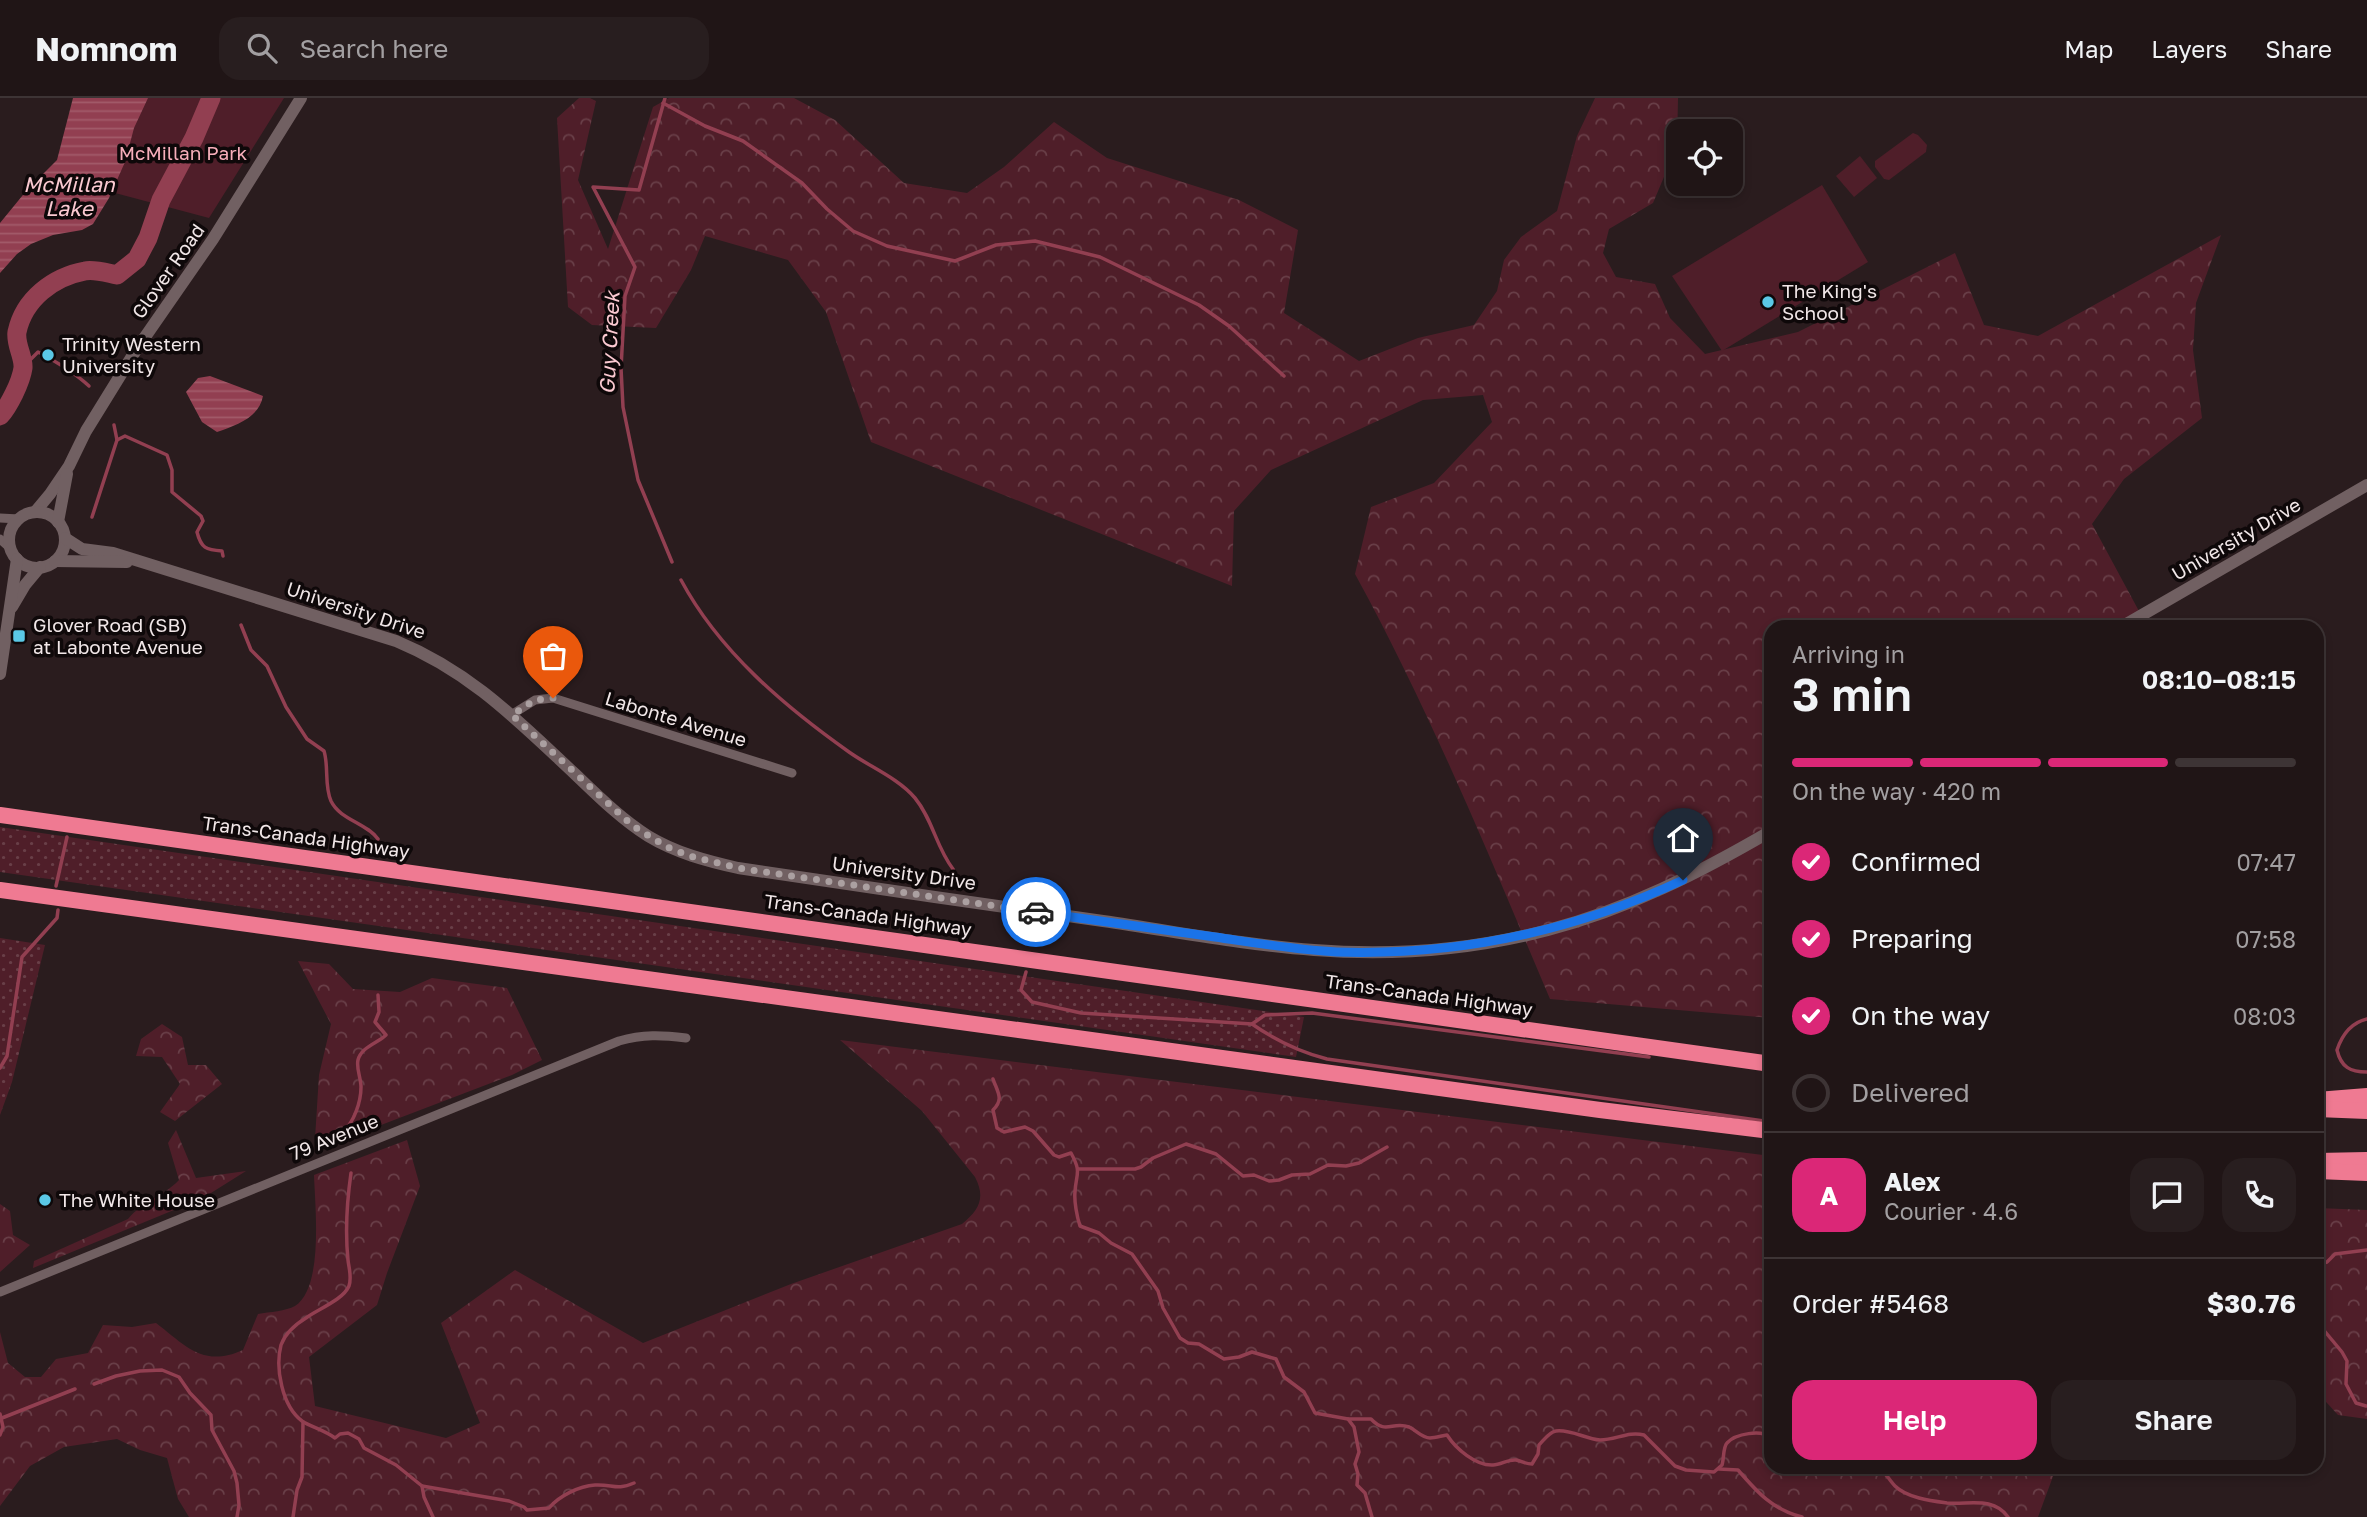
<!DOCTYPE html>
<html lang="en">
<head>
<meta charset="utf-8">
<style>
  body { margin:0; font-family:"Golos Text",sans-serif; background:#281e1f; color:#f1f3f6; height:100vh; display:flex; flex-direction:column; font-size:26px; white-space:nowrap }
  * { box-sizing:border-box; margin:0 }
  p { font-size:23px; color:#a29fa1 }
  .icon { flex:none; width:38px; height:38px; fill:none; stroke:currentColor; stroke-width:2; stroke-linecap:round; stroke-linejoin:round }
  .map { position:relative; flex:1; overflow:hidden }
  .details { position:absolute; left:1764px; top:522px; width:560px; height:854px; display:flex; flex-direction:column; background:#201516; border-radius:21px; box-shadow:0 4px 10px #0003,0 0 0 2px #3d3435 }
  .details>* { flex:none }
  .tools { position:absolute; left:1666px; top:21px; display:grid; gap:14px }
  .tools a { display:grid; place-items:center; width:77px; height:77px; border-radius:14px; background:#201516; box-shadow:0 4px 10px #0003,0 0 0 2px #3d3435; font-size:35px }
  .pin { position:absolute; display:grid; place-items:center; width:60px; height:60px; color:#fff; margin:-72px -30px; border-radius:50% 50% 50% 0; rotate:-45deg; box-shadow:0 0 7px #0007 }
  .pin .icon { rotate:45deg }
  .courier { position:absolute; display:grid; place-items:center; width:70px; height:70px; margin:-35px; border:5px solid #1a73e8; border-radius:50%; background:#fff; color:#222; box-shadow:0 2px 9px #0007 }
  .overview em { font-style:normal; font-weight:600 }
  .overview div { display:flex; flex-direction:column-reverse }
  .overview { display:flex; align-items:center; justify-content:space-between; height:119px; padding:0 28px }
  h1 { font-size:46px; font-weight:600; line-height:52px }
  .bar { display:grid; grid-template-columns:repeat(4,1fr); gap:10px 7px; align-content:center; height:84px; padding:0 28px }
  .bar i { height:9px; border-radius:5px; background:#3d3435 }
  .bar .active { background:#db2777 }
  .bar p { grid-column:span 4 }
  .line { display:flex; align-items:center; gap:18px; padding:0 28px; border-top:2px solid #3d3435 }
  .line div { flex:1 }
  .round { display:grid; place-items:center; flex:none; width:74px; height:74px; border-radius:21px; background:#281e1f }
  ol { padding:0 28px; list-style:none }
  li { display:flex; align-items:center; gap:21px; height:77px }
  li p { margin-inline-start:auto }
  li .icon { padding:7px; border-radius:50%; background:#db2777; color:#fff; stroke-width:4 }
  li:last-child { color:#a29fa1 }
  li i { width:38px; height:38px; border:4px solid #3d3435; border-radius:50% }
  .button { display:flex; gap:14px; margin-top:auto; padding:14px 28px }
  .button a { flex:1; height:80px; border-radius:21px; background:#db2777; color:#fff; font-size:28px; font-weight:600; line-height:80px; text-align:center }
  .button a+a { background:#281e1f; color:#f1f3f6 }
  header { display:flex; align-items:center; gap:42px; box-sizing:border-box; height:98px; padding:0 35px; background:#201516; border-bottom:2px solid #3d3435 }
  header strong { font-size:33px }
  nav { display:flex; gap:38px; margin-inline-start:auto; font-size:24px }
  .search { width:490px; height:63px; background:#281e1f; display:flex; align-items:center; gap:18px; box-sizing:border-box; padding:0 24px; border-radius:21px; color:#a29fa1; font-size:26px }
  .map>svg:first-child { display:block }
  .grass { fill:url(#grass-dots) }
  .forest { fill:url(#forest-crowns) }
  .park { fill:#4f1e29 }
  .water { fill:url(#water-rules) }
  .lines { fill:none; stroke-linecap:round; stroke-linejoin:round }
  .stream { stroke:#923f51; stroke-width:3.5 }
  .river { stroke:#923f51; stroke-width:19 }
  .street { stroke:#716062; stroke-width:9 }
  .secondary { stroke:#716062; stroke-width:12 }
  .highway { stroke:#ef7a92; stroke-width:16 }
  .done { stroke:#aba0a1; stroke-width:7; stroke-dasharray:0 12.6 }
  .route { stroke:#1a73e8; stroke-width:9 }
  .poi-dot { fill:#5ac8e6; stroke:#0e0809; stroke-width:2.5 }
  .labels { text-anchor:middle; stroke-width:7; stroke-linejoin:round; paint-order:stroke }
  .park-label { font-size:19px; fill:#f7aeba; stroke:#0e0809 }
  .street-label { font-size:19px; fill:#f1e7e8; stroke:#0e0809 }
  .poi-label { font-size:19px; fill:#f1e7e8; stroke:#0e0809; text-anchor:start }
  .water-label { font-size:21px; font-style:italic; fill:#fbc9d1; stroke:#0e0809 }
</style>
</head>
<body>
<header>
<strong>Nomnom</strong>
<div class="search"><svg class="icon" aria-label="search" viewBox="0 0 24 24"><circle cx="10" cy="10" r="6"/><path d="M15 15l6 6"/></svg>Search here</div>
<nav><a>Map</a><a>Layers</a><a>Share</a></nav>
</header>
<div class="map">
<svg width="2367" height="1419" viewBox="0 0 2367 1419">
  <defs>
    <pattern id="grass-dots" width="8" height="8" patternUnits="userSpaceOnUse" patternTransform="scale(1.75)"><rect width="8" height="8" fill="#4f1e29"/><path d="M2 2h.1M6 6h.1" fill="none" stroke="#693f48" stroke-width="1.8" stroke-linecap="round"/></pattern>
    <pattern id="forest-crowns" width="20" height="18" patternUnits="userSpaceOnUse" patternTransform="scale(1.75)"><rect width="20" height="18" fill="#4f1e29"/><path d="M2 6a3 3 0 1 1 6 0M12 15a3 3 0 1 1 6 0" fill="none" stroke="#693f48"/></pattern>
    <pattern id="water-rules" width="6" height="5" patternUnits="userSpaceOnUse" patternTransform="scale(1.75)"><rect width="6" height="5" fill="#923f51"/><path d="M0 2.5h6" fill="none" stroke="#a25b6a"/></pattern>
  </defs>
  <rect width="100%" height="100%" fill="#2a1c1e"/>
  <g class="grass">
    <path d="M0,729l1304,190 -8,40 -1296,-185z"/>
    <path d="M0,840l45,7 -33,137 -12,33z"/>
  </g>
  <g class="forest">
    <path d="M579,0h11l6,3 -18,79 30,69 45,-142 16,-9h125l41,22 69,63 63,10 37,-26 50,-45 53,36 132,42 59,30 -14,83 75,48 59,-23 56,-13 23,-34 7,-31 17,-23 36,-26 20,-75 18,-38h83l-1,48 -24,57 -44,26 -6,24 13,24 39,7 15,34 35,36 93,-22 157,-79 29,72 54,11 183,-101 -25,68 -3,47 9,68 -78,61 -32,45 55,102h-376v392l-221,-19c-61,-144 -120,-288 -195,-425l16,-67 63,-24 58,-61 -9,-27 -60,5 -152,70 -37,41 -2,75 -361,-144 -45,-130 -38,-52 -83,-24 -14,34 -35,58 -64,-3 -24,-18 -11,-189z"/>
    <path d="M298,863l31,3 24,25 47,3 32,-14 75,10 35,72 -30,15 -186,71 -11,-7 4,-64 12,-51z"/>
    <path d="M162,926l20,13 6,28h18l16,19 -47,37 -15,-9 20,-28 -18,-27 -26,-1 5,-17z"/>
    <path d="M840,942l931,116v310l288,1 -4,4 -17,46h-1849l-11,-18 -11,-41 -27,-8 -23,-11 -53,8 -34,19 -30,40v-174l8,31 17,14h16l15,-18 32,-6 15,-28 29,2 24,-4c30,23 47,45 87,27l15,-36c12,-2 28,-3 37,-8 29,-18 20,-101 19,-131l93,-35 13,46 -33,87 -10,32 -68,52 6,49 131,32 34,-15 -39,-100 74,-53 128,73 148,-59 171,-60c17,-14 24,-26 13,-47l-53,-66z"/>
    <path d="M176,1032l20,48 50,-7 -43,27 -170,70 1,-7 94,-42c14,-17 36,-23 51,-39l-11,-37z"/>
    <path d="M0,1106l10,7 3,24 17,10 -30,27z"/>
    <path d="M2317,1110l50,2v209l-29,-4 -21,-23z"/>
  </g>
  <g class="park">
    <path d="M121,0h163l-75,120 -124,-33z"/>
    <path d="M1913,35l5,2 9,10 -1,7 -37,28 -5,-1 -9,-12v-6z"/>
    <path d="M1860,58l17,22 -23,19 -18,-21z"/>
    <path d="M1822,87l46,77 -146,89 -50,-75z"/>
  </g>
  <g class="water">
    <path d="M73,0h75l-14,30 -9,34 -16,36 -16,26 -11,6 -29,5 -22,9 -14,10 -17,19v-50l27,-33 30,-30z"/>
    <path d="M210,278l53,20c-4,22 -27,29 -46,36l-15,-10 -16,-30 12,-14z"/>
  </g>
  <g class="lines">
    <g class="stream">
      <path d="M665,0l-26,92 -46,-3 42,80 -10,29 -4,72 2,39 15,73 34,82"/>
      <path d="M663,5l42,23 38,15 59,42 25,26 26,22 34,15 68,15 41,-16 39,-4 65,16 99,48 30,21 55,50"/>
      <path d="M23,269l15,-15c17,9 37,21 51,34"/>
      <path d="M114,327l3,15 8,-4 42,19 5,15v22l29,24 2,5 -6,11c4,16 9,18 25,19l1,5"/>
      <path d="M92,419l25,-77"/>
      <path d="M681,482c38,71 103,126 168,172 21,15 49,26 66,46 18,22 21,49 38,71"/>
      <path d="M241,527l10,25 16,16 19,41 21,32 17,12c5,16 0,34 7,50 9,19 36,22 47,38"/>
      <path d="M56,788l11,-49"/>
      <path d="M1026,874l-5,18 11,12 49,11 171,11c23,16 48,28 75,35l444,63"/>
      <path d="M2367,921c-17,4 -25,16 -30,31 4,17 13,22 30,22"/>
      <path d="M1252,926l13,-9 47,-2 337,44"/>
      <path d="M0,970l7,-12 15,-99 35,-39 1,-8"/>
      <path d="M993,981c5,14 11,20 0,31l4,18 7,4 21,-5 8,4 21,24 5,2 12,-4c11,20 5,20 4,39 -1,9 2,25 5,34l19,7 12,10 21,11 26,37 5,17 17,30 8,5 11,1 25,15 15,-2 13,-5 24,7 8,18 20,15 11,21 33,6h23c15,16 21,2 38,8 7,3 13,11 21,11 5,0 11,-2 17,-3 9,14 29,31 46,30 8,0 15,-6 23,-5 6,1 9,4 16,4l6,-10 1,-9c5,-5 10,-13 17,-14 14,-2 30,8 44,9 16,0 28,-9 44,-5l31,31 11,4 28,2 8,-7c2,-6 1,-18 5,-22 9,-10 34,-13 44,-6"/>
      <path d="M343,1042v-8c11,-10 18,-30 18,-45 0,-9 -5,-19 -3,-27 3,-13 20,-17 28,-25l-11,-13 4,-10 -1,-17"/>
      <path d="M1078,1071h57l6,-2 12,-9 33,-14 30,10 27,22 11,-1 15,6 10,-1 13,-5 18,-1 18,-9 18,1 13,-3 28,-16"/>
      <path d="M351,1075c-4,28 -6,58 -3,87 1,9 4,17 1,26 -6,14 -31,23 -43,32 -10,6 -21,16 -25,27 -6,23 1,61 21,76 9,6 22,9 33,17l5,-4 8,-1 11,6 5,9 32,17 26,21 87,15 15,6 3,3 22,-2c10,-12 30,-22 46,-23 18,-1 21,6 39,-2"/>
      <path d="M2317,1167l10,-3 8,-8 32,-4"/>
      <path d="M2317,1224l25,30 5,9 -1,23 10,19 10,3"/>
      <path d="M94,1286l22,-8 24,-5 22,-1 17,7 11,16 21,22 1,15 22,41 3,12 2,22 -2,12"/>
      <path d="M0,1316l3,13 -3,8"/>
      <path d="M2,1320l73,-29"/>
      <path d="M1348,1321l6,8 5,25 -4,12 3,10 -1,11 8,8 7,24"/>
      <path d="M1877,1368c8,5 12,14 18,20 12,12 37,15 52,17 22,2 46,-7 61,14"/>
      <path d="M1719,1371l19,1c19,22 35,40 64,47"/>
      <path d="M422,1388l2,11 9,20"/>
      <path d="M293,1419l4,-27 5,-13 1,-55"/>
    </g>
    <path class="river" d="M0,318c9,-10 21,-34 23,-48 1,-11 -8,-24 -6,-36 7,-33 36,-55 68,-61 9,-2 22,2 32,4l20,-16 11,-21 13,-38 33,-62 17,-40"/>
    <g class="street">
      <path d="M0,420l19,1"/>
      <path d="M0,441l10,9"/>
      <path d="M511,617l24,-15 18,-2 239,75"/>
      <path d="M0,1194l619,-251c24,-7 43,-6 67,-3"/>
    </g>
    <g class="secondary">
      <path d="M35,414l15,-18 19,-28 17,-35 50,-81 77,-111 88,-141"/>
      <circle cx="37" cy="442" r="28"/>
      <path d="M58,424l9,-48"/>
      <path d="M65,440l17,11 31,4 283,88c75,31 121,79 179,133 23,22 46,45 73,62 28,17 59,25 90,32 122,18 243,36 365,53 70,10 141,24 211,29 78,6 158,0 234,-20 80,-21 151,-57 223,-99"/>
      <path d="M55,463l72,1"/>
      <path d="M12,509l13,-22 15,-18"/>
      <path d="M2123,528l244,-141"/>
      <path d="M0,576l17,-115"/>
    </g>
    <g class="highway">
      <path d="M0,717l1771,249"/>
      <path d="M0,792l1600,220 171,21"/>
      <path d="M2317,1002l50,-4"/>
      <path d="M2317,1011l50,2"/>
      <path d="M2317,1063l50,-1"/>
      <path d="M2317,1073l50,2"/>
    </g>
  </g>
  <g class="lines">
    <path class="done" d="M553,600l-18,2 -23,15 121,111 34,21 23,9 48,12 298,44"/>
    <path class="route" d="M1036,814c60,8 119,17 179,25 41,6 81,13 122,15 121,4 237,-21 346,-72"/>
  </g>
  <g class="poi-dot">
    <circle cx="1768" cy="204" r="7"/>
    <circle cx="48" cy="257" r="7"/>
    <rect x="12" y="531" width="14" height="14" rx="3.5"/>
    <circle cx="45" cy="1102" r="7"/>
  </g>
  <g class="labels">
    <g class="park-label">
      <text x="183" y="62">McMillan Park</text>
    </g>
    <g class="street-label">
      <text transform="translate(168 173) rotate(-55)" y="7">Glover Road</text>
      <text transform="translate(2236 441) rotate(-30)" y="7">University Drive</text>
      <text transform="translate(356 512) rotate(18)" y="7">University Drive</text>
      <text transform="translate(676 621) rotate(17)" y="7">Labonte Avenue</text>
      <text transform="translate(306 739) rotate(8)" y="7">Trans-Canada Highway</text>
      <text transform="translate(904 775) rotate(8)" y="7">University Drive</text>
      <text transform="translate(868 817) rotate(8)" y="7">Trans-Canada Highway</text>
      <text transform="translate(1429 897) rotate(8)" y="7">Trans-Canada Highway</text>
      <text transform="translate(334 1039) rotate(-22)" y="7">79 Avenue</text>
    </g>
    <g class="poi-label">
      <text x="1782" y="200">The King's<tspan x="1782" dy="22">School</tspan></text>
      <text x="62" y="253">Trinity Western<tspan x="62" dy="22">University</tspan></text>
      <text x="33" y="534">Glover Road (SB)<tspan x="33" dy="22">at Labonte Avenue</tspan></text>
      <text x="59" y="1109">The White House</text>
    </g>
    <g class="water-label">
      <text x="69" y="94">McMillan<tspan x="69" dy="24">Lake</tspan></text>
      <text transform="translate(610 245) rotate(-87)" y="7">Guy Creek</text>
    </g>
  </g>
</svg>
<div class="tools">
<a><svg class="icon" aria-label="locate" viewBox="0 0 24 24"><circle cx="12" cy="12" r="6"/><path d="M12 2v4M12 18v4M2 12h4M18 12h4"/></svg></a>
</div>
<div class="pin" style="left:553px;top:600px;background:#ea580c"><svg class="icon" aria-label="bag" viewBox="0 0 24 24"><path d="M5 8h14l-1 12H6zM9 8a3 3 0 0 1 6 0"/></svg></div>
<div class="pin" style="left:1683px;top:782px;background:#1f2937"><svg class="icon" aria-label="home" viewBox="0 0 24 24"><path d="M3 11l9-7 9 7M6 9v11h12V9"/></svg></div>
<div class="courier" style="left:1036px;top:814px"><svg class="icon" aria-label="car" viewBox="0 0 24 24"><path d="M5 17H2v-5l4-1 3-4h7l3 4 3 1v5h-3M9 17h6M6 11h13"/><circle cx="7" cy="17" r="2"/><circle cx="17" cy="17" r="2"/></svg></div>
<section class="details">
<div class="overview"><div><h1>3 min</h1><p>Arriving in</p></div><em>08:10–08:15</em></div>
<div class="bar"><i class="active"></i><i class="active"></i><i class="active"></i><i></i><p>On the way · 420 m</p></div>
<ol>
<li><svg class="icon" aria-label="check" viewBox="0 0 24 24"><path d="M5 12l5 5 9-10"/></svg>Confirmed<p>07:47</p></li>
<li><svg class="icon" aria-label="check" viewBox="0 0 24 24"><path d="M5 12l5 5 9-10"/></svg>Preparing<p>07:58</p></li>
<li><svg class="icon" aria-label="check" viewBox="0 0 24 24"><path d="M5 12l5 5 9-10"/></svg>On the way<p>08:03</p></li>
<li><i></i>Delivered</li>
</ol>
<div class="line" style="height:126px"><b class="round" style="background:#db2777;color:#fff">A</b><div><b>Alex</b><p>Courier · 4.6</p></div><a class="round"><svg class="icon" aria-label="chat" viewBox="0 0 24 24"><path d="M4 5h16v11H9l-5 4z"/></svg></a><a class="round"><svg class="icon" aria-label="phone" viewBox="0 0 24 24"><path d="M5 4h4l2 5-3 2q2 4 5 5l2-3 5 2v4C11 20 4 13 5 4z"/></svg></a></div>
<div class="line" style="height:91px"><div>Order #5468</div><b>$30.76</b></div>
<div class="button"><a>Help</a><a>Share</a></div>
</section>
</div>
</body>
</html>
